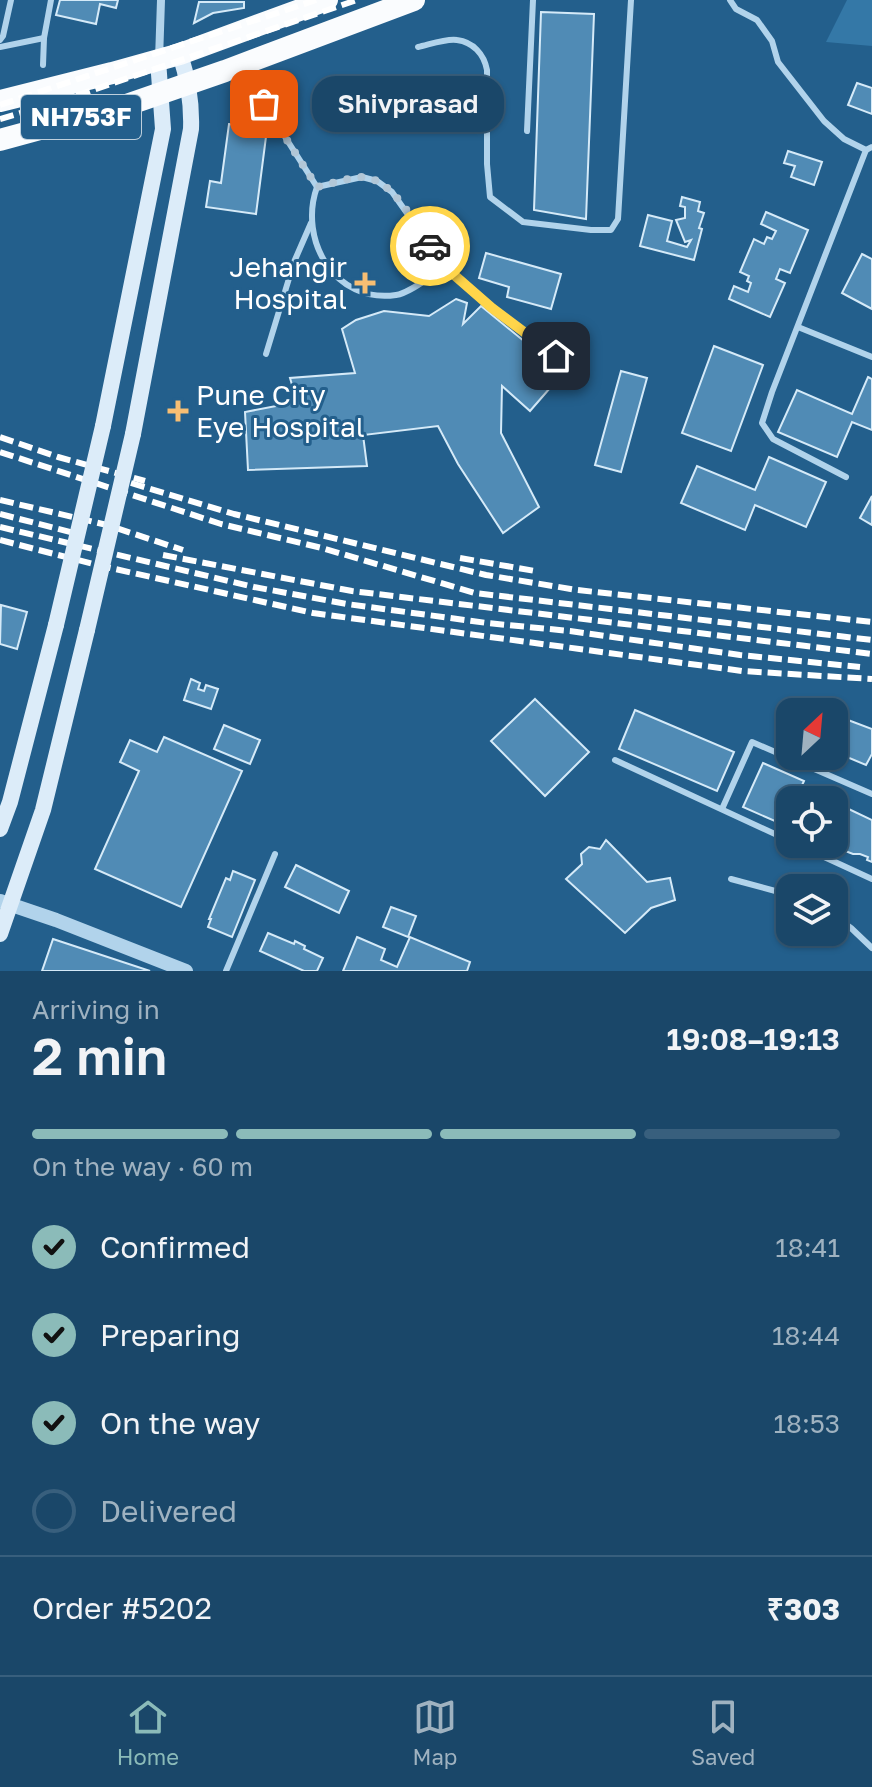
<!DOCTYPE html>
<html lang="en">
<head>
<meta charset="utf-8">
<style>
  body { margin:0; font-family:"Golos Text",sans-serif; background:#234e6f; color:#f1f3f6; height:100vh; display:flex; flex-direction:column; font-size:30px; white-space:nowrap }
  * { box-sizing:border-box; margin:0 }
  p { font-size:26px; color:#9fb2c0 }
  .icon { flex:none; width:44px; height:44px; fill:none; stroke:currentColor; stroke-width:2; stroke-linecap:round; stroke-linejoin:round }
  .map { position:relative; height:971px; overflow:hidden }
  .sheet { display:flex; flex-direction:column; background:#1a4769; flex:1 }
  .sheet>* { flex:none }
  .needle { width:52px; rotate:26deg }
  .tools { position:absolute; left:776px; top:698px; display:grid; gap:16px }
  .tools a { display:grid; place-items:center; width:72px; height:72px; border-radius:16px; background:#1a4769; box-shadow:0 2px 6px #0004,0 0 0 2px #385f7d; font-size:40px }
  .pin { position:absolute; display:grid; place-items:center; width:68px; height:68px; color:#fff; margin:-34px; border-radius:16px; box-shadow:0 4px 12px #0006 }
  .courier { position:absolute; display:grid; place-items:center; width:80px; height:80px; margin:-40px; border:6px solid #ffd54a; border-radius:50%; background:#fff; color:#222; box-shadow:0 2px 10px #0007 }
  .bubble { position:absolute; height:56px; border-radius:24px; background:#1a4769; box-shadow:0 2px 6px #0004,0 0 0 2px #385f7d; font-size:26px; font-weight:600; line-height:56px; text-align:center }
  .overview em { font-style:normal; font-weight:600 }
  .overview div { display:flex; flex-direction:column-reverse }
  .overview { display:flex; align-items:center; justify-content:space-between; height:136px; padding:0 32px }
  h1 { font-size:52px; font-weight:600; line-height:60px }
  .bar { display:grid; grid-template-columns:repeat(4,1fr); gap:12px 8px; align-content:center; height:96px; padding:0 32px }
  .bar i { height:10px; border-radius:6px; background:#385f7d }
  .bar .on { background:#8bbbb9 }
  .bar p { grid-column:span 4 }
  .line { display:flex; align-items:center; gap:20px; padding:0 32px; border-top:2px solid #385f7d }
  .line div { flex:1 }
  ol { padding:0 32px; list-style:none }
  li { display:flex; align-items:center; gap:24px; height:88px }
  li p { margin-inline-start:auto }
  li .icon { padding:8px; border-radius:50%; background:#8bbbb9; color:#111; stroke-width:4 }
  li:last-child { color:#9fb2c0 }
  li i { width:44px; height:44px; border:4px solid #385f7d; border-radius:50% }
  .dock { display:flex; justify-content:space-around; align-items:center; height:112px; border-top:2px solid #385f7d; background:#1a4769; font-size:22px; color:#9fb2c0 }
  .dock a { display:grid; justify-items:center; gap:4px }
  .dock .on { color:#8bbbb9 }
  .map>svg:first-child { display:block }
  .green { fill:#3478a7 }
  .building { fill:#508bb5; stroke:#d5eaf8; stroke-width:2 }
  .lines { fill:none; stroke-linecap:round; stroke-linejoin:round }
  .service { stroke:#b1d3eb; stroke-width:6 }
  .minor { stroke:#b1d3eb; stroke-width:8 }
  .tertiary { stroke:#b1d3eb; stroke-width:14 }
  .secondary { stroke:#dcecf9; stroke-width:16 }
  .trunk { stroke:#fafcfe; stroke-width:22 }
  .rail { stroke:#fff; stroke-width:6; stroke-dasharray:14 6; stroke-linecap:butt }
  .secondary-bridge { stroke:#dcecf9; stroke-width:16 }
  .done { stroke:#b2c7d7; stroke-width:8; stroke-dasharray:0 14.4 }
  .route { stroke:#ffd54a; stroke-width:10 }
  .poi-dot { fill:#f7be73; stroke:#235f8c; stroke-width:3 }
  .labels { text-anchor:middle; stroke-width:6; stroke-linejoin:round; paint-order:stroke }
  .shield { fill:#235f8c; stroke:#bdcfdc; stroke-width:2 }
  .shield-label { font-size:26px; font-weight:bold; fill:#fff }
  .poi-label { font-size:28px; fill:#fff; stroke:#235f8c; text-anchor:end }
</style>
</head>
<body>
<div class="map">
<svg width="872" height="971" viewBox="0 0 872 971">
  <rect width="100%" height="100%" fill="#235f8c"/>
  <path class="green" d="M847,0h25v46l-46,-4z"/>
  <g class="building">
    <path d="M60,0h58l-2,8 -16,-4 -4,20 -40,-9z"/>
    <path d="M199,2h45v6l-31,5 -19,10z"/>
    <path d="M541,12l53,2 -8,205 -52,-9z"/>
    <path d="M857,83l15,5v26l-24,-9z"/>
    <path d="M229,124l38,5 -11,85 -50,-7 4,-26 11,2z"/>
    <path d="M788,151l34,11 -8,23 -23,-8 4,-11 -11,-3z"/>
    <path d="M682,197l18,5 -2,9 6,2 -5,15 3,1 -8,31 -54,-14 8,-31 24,6 -5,20 20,6 4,-7 -6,2 -9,-22 9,-2v-11l-5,-1z"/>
    <path d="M766,212l42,18 -18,43 -10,-4 -4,10 9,4 -15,34 -41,-18 5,-13 14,6 3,-9 -4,-2 2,-5 -9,-4 14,-33 10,5 3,-7 5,2 4,-8 -15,-7z"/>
    <path d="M486,253l75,21 -10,35 -44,-12 2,-10 -30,-9z"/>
    <path d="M862,254l10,5v50l-30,-16z"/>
    <path d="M456,299l11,4 -4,21 18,-18 82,67 -33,38 -28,-25 -1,47 38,74 -36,26 -45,-69 -20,-38 -75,9 4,31 -119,4 -3,-58 52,-10 -7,-24 65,-5 -13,-44 14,-9 28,-9 45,5z"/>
    <path d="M714,346l49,19 -32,86 -49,-18z"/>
    <path d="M621,371l26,7 -26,94 -26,-7z"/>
    <path d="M868,377l4,2v51l-20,-8 -15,35 -59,-25 19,-42 55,24z"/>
    <path d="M769,457l57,25 -20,45 -51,-22 -10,25 -64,-27 16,-37 58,24z"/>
    <path d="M872,496v29l-12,-7z"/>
    <path d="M1,605l26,7 -10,37 -17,-5z"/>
    <path d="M191,679l9,4 -2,6 6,2 2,-6 12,4 -7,20 -27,-9z"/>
    <path d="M535,699l54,53 -44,44 -54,-55z"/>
    <path d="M635,710l99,42 -17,39 -98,-42z"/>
    <path d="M848,720l24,9v25l-6,11 -31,-13z"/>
    <path d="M224,725l36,15 -10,24 -36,-15z"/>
    <path d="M164,737l78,34 -61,136 -86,-38 44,-98 -19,-9 10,-22 27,12z"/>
    <path d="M763,763l41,18 -9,19h-5v12l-6,13 -41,-18z"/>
    <path d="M834,802l38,18v42l-5,-2 1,-3 -8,-3h-7l-13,-5 -1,-6 -5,-3z"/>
    <path d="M606,840l41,42 23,-4 5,22 -24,8 -26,25 -59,-54 16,-15 -1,-10 8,-7 11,2z"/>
    <path d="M296,865l53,26 -10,22 -54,-26z"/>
    <path d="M233,871l22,9 -23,57 -24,-10 3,-8h-2l17,-41 4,2z"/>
    <path d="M391,907l25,9 -8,21 -25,-10z"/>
    <path d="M268,933l26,11 1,-3 10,5 -1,3 19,9 -6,13h-13l-44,-20z"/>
    <path d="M357,937l28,12 -4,11 16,7 13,-30 60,25 -3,9h-124z"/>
    <path d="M53,939l97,32h-108z"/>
  </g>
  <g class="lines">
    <g class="service">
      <path d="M730,0l6,9 21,11 15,21 6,21 46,59 20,18 22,11 6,-3"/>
      <path d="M0,40l3,-4 8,-36"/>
      <path d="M0,47l44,-9"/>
      <path d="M418,47c10,-2 29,-9 39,-7 16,2 27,14 30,30v94l3,33 33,25 68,8h20l7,-11 13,-219"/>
      <path d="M43,65l1,-27 7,-38"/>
      <path d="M229,74l21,14 14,16 53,83"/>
      <path d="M527,131l6,-131"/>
      <path d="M317,187l45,-10 15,4 15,11 53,75 47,41 64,48"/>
      <path d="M317,187c-19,53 18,117 79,108 14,-2 36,-20 49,-28"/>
      <path d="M798,327l74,30"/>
      <path d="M266,354l28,-92 17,-39"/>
      <path d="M846,477l-73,-38 -11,-16 10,-31 94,-242"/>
      <path d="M615,760l175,81"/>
      <path d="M722,809l30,-67 120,52"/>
      <path d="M796,844l76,35"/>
      <path d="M731,879l59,16"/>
      <path d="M834,916l17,12 21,20"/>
      <path d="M226,971l49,-117"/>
    </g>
    <path class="minor" d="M159,60l2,-60"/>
    <path class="tertiary" d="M0,901l56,19 130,51"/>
    <g class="secondary">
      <path d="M103,426l60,-297 -5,-69"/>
      <path d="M133,434l58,-305c1,-26 -3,-50 -11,-75"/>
      <path d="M0,829l10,-27 46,-177"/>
      <path d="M0,934l43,-124 44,-180"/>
    </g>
    <g class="trunk">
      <path d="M0,101l112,-28 68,-19 147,-54"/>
      <path d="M0,140l121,-33 104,-36 189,-71"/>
    </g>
    <g class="rail">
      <path d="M0,105l316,-105"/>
      <path d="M0,119l49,-14 308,-105"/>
      <path d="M0,437l58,20 87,24"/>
      <path d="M0,452l221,72 101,24 153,45 397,47"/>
      <path d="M131,483l103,31 252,61 91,15 295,32"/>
      <path d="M0,500l107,25 76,25"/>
      <path d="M0,514l74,19"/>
      <path d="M0,527l254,60 93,17 140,19 83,8 170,24 120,12"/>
      <path d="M0,540l97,25 216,48 429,58 130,8"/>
      <path d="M163,555l189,36 520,63"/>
      <path d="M460,558l75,13"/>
    </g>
    <g class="secondary-bridge">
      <path d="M56,625l47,-199"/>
      <path d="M87,630l46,-196"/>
    </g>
  </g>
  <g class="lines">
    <path class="done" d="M264,104l53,83c14,-3 30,-9 44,-10 30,-1 54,47 69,69"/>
    <path class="route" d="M430,246l15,21 47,41 64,48"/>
  </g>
  <g class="poi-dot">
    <path d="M361 271h8v8h8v8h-8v8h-8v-8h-8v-8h8z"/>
    <path d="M174 399h8v8h8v8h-8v8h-8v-8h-8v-8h8z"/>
  </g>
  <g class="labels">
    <rect class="shield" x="21" y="95" width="120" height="44" rx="6"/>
    <g class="shield-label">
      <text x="81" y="126">NH753F</text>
    </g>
    <g class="poi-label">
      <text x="347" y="277">Jehangir<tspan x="347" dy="32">Hospital</tspan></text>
      <text x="196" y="405" text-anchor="start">Pune City<tspan x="196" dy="32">Eye Hospital</tspan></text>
    </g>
  </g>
</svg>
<div class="tools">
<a><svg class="needle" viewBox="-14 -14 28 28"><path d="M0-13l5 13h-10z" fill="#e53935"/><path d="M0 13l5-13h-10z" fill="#9fb2c0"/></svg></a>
<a><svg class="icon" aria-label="locate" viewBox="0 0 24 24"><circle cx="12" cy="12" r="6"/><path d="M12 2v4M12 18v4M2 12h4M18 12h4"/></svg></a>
<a><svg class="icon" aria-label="layers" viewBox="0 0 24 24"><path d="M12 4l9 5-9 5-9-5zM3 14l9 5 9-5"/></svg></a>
</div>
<div class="pin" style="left:264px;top:104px;background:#ea580c"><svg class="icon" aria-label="bag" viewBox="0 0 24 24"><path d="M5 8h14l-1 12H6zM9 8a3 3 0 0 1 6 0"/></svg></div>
<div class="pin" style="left:556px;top:356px;background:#1f2937"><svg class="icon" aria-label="home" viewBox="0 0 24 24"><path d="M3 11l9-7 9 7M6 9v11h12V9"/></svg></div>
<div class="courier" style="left:430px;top:246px"><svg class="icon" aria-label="car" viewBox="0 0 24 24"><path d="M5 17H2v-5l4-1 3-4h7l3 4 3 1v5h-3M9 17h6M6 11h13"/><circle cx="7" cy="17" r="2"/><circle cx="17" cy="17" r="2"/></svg></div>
<div class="bubble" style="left:312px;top:76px;width:192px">Shivprasad</div>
</div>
<section class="sheet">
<div class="overview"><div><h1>2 min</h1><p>Arriving in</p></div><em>19:08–19:13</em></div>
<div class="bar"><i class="on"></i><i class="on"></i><i class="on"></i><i></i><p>On the way · 60 m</p></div>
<ol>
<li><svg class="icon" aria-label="check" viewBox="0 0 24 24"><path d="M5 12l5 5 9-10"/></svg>Confirmed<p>18:41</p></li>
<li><svg class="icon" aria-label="check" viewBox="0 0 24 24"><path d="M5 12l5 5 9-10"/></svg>Preparing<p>18:44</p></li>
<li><svg class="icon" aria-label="check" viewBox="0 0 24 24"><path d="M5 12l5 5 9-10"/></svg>On the way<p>18:53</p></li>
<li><i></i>Delivered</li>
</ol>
<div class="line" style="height:104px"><div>Order #5202</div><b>₹303</b></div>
</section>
<nav class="dock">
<a class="on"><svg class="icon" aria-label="home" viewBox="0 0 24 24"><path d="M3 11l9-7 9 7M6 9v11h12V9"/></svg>Home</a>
<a><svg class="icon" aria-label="map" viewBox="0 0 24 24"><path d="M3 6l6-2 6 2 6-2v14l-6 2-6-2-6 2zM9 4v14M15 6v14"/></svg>Map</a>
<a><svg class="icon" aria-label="saved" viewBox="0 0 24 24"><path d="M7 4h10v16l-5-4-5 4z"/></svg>Saved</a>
</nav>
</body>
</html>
